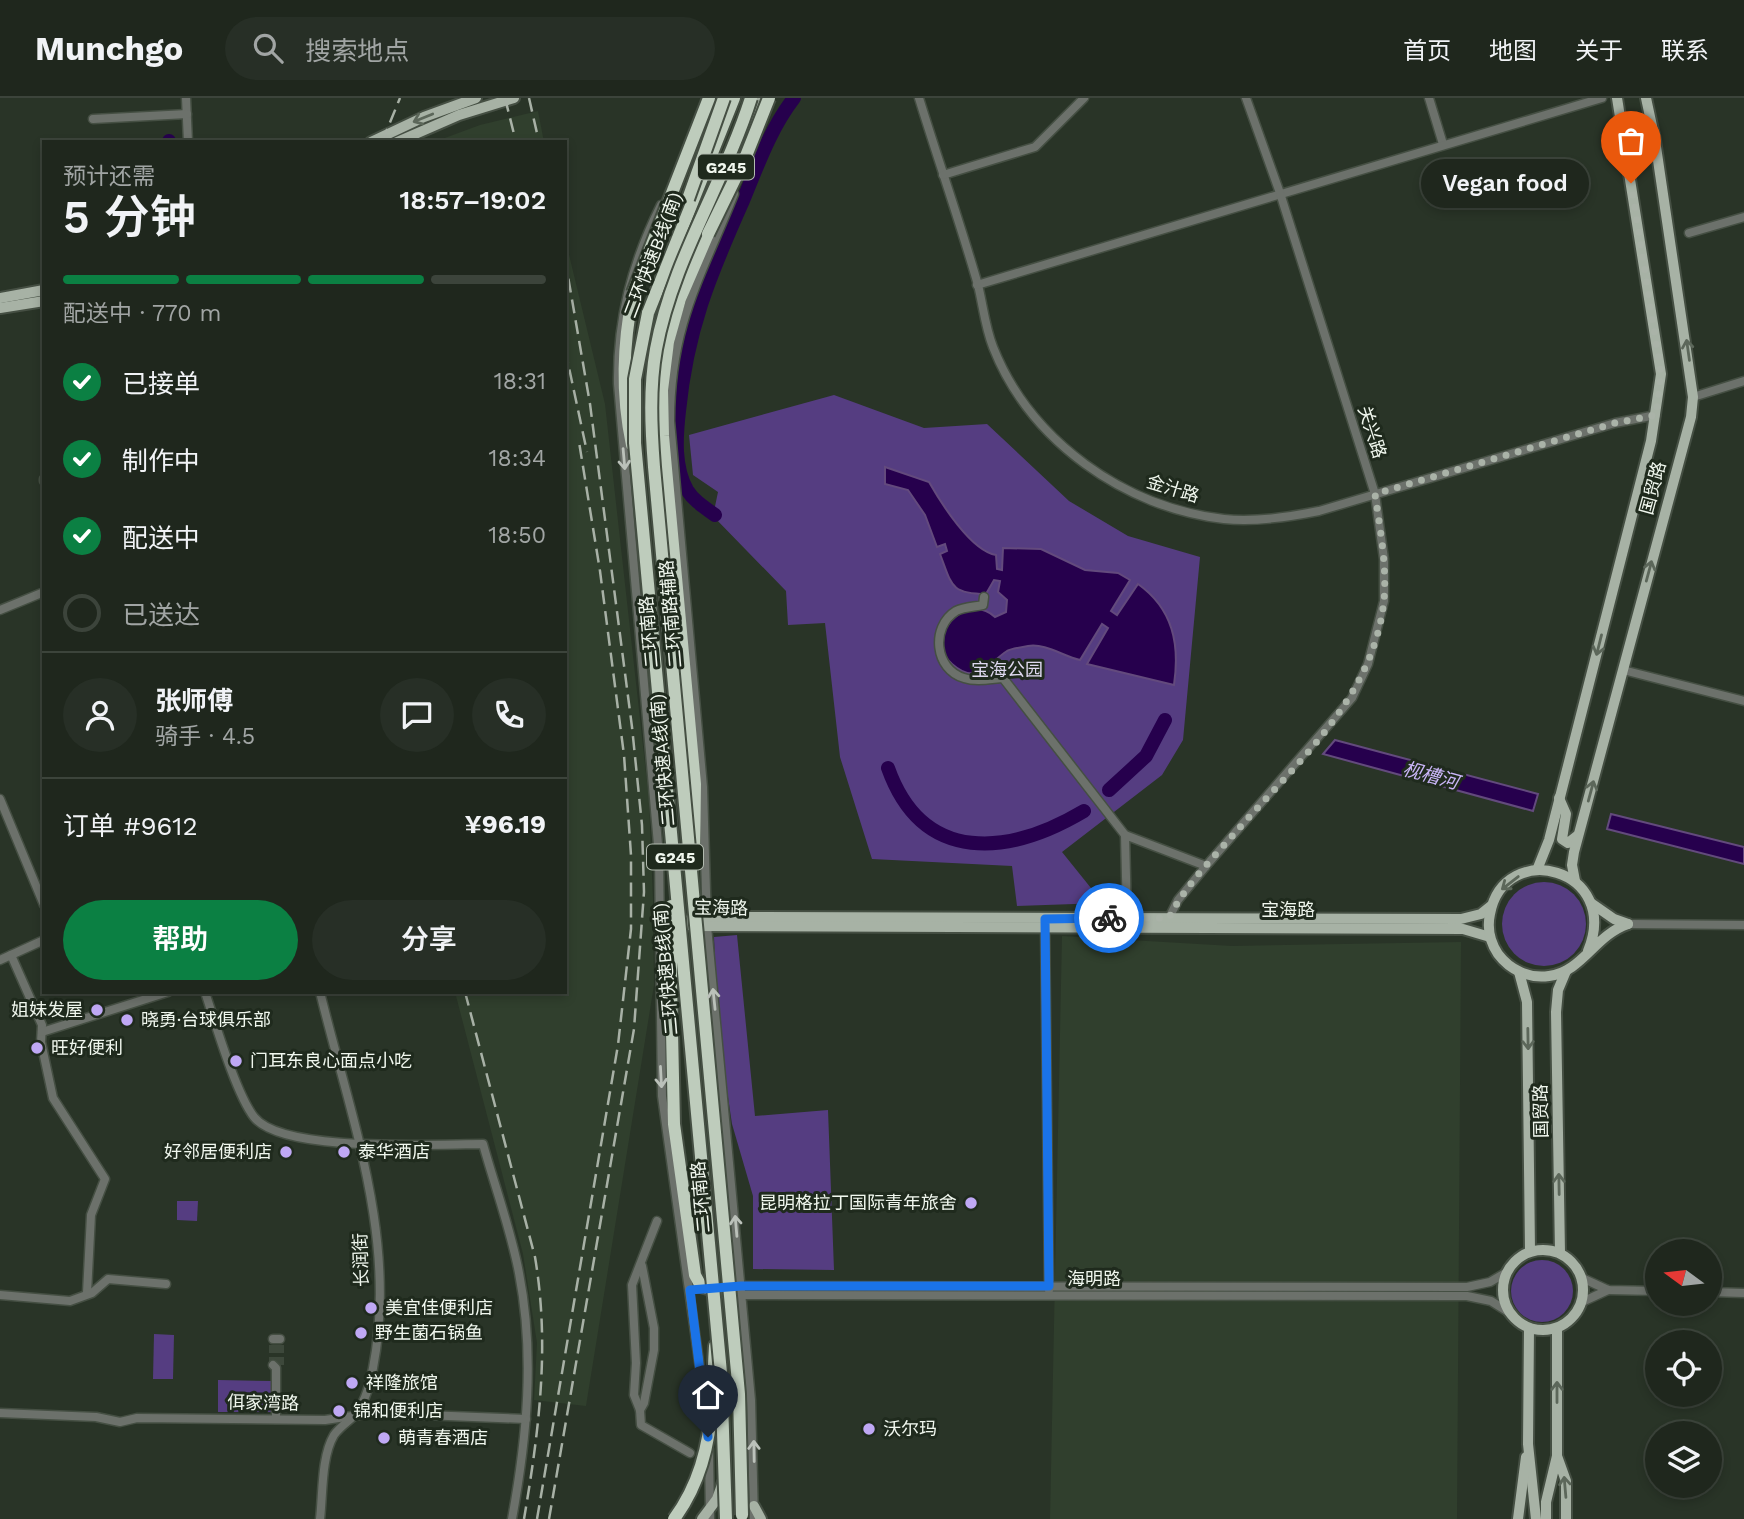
<!DOCTYPE html>
<html lang="zh">
<head>
<meta charset="utf-8">
<style>
  body { margin:0; font-family:"Work Sans","Noto Sans SC",sans-serif; background:#272f26; color:#f1f3f6; height:100vh; display:flex; flex-direction:column; font-size:26px; white-space:nowrap }
  * { box-sizing:border-box; margin:0 }
  p { font-size:23px; color:#a1a5a4 }
  .icon { flex:none; width:38px; height:38px; fill:none; stroke:currentColor; stroke-width:2; stroke-linecap:round; stroke-linejoin:round }
  .map { position:relative; flex:1; overflow:hidden }
  .side { position:absolute; left:42px; top:42px; width:525px; height:854px; display:flex; flex-direction:column; background:#1f271d; border-radius:0px; box-shadow:0 4px 10px #0003,0 0 0 2px #3c443b }
  .side>* { flex:none }
  .needle { width:46px; rotate:285deg }
  .buttons { position:absolute; left:1645px; top:1141px; display:grid; gap:14px }
  .buttons a { display:grid; place-items:center; width:77px; height:77px; border-radius:50%; background:#1f271d; box-shadow:0 4px 10px #0003,0 0 0 2px #3c443b; font-size:35px }
  .pin { position:absolute; display:grid; place-items:center; width:60px; height:60px; color:#fff; margin:-72px -30px; border-radius:50% 50% 50% 0; rotate:-45deg; box-shadow:0 0 7px #0007 }
  .pin .icon { rotate:45deg }
  .courier { position:absolute; display:grid; place-items:center; width:70px; height:70px; margin:-35px; border:5px solid #1a73e8; border-radius:50%; background:#fff; color:#222; box-shadow:0 2px 9px #0007 }
  .bubble { position:absolute; height:49px; border-radius:24px; background:#1f271d; box-shadow:0 4px 10px #0003,0 0 0 2px #3c443b; font-size:23px; font-weight:600; line-height:49px; text-align:center }
  .head em { font-style:normal; font-weight:600 }
  .head div { display:flex; flex-direction:column-reverse }
  .head { display:flex; align-items:center; justify-content:space-between; height:119px; padding:0 21px }
  h1 { font-size:46px; font-weight:600; line-height:52px }
  .bar { display:grid; grid-template-columns:repeat(4,1fr); gap:10px 7px; align-content:center; height:84px; padding:0 21px }
  .bar i { height:9px; border-radius:5px; background:#3c443b }
  .bar .selected { background:#0b8043 }
  .bar p { grid-column:span 4 }
  .line { display:flex; align-items:center; gap:18px; padding:0 21px; border-top:2px solid #3c443b }
  .line div { flex:1 }
  .round { display:grid; place-items:center; flex:none; width:74px; height:74px; border-radius:37px; background:#272f26 }
  ol { padding:0 21px; list-style:none }
  li { display:flex; align-items:center; gap:21px; height:77px }
  li p { margin-inline-start:auto }
  li .icon { padding:7px; border-radius:50%; background:#0b8043; color:#fff; stroke-width:4 }
  li:last-child { color:#a1a5a4 }
  li i { width:38px; height:38px; border:4px solid #3c443b; border-radius:50% }
  .button { display:flex; gap:14px; margin-top:auto; padding:14px 21px }
  .button a { flex:1; height:80px; border-radius:42px; background:#0b8043; color:#fff; font-size:28px; font-weight:600; line-height:80px; text-align:center }
  .button a+a { background:#272f26; color:#f1f3f6 }
  header { display:flex; align-items:center; gap:42px; box-sizing:border-box; height:98px; padding:0 35px; background:#1f271d; border-bottom:2px solid #3c443b }
  header strong { font-size:33px }
  nav { display:flex; gap:38px; margin-inline-start:auto; font-size:24px }
  .search { width:490px; height:63px; background:#272f26; display:flex; align-items:center; gap:18px; box-sizing:border-box; padding:0 24px; border-radius:38px; color:#a1a5a4; font-size:26px }
  .map>svg:first-child { display:block }
  .built { fill:#303f2d }
  .green { fill:#553d81 }
  .water { fill:#26004d; stroke:#634a7d; stroke-width:2 }
  .lines { fill:none; stroke-linecap:round; stroke-linejoin:round }
  .river { stroke:#26004d; stroke-width:14 }
  .minor-tunnel { stroke:#3d483b; stroke-width:8; stroke-dasharray:8 4; stroke-linecap:butt }
  .minor-casing { stroke:#454f43; stroke-width:11 }
  .major-casing { stroke:#454f43; stroke-width:14 }
  .highway-casing { stroke:#454f43; stroke-width:16 }
  .minor { stroke:#6c716b; stroke-width:8 }
  .major { stroke:#a7b2a5; stroke-width:10 }
  .highway { stroke:#beccbc; stroke-width:12 }
  .rail { stroke:#a8b1a6; stroke-width:2.5; stroke-dasharray:14 7; stroke-linecap:butt }
  .highway-bridge-casing { stroke:#454f43; stroke-width:16; stroke-linecap:butt }
  .highway-bridge { stroke:#beccbc; stroke-width:12 }
  .oneway { stroke:#5c675a }
  .oneway2 { stroke:#bbc1ba }
  .done { stroke:#aab3a8; stroke-width:7; stroke-dasharray:0 12.6 }
  .route { stroke:#1a73e8; stroke-width:9 }
  .poi-dot { fill:#bfa8f4; stroke:#1f2a1d; stroke-width:2.5 }
  .labels { text-anchor:middle; stroke-width:6; stroke-linejoin:round; paint-order:stroke }
  .shield { fill:#1f2a1d; stroke:#b1baaf; stroke-width:2 }
  .shield-label { font-size:16px; font-weight:bold; fill:#f0f7ee }
  .street-label { font-size:18px; fill:#f0f7ee; stroke:#1f2a1d }
  .park-label { font-size:18px; fill:#dfd9f0; stroke:#1f2a1d }
  .poi-label { font-size:18px; fill:#f0f7ee; stroke:#1f2a1d; text-anchor:start }
  .water-label { font-size:19px; font-style:italic; fill:#c9b5f7; stroke:#1f2a1d }
</style>
</head>
<body>
<header>
<strong>Munchgo</strong>
<div class="search"><svg class="icon" aria-label="search" viewBox="0 0 24 24"><circle cx="10" cy="10" r="6"/><path d="M15 15l6 6"/></svg>搜索地点</div>
<nav><a>首页</a><a>地图</a><a>关于</a><a>联系</a></nav>
</header>
<div class="map">
<svg width="1744" height="1421" viewBox="0 0 1744 1421">
  <rect width="100%" height="100%" fill="#293427"/>
  <g class="built">
    <path d="M538,13l6,31h-110l46,-17z"/>
    <path d="M565,140l40,166 44,396 4,100 1,85 -68,421 -52,-6 3,-57 -14,-89 -68,-262h110z"/>
    <path d="M1062,838l170,10 229,-4 -4,577h-407z"/>
  </g>
  <g class="green">
    <path d="M834,297l90,33 63,-4 82,77 59,35 72,21 -17,183 -21,35 -100,77 41,51 -86,3 -5,-40 -140,-7 -32,-102 -15,-134 -37,2 -2,-34 -73,-75 5,-24 -25,-17 -4,-40z"/>
    <circle cx="1544" cy="826" r="42"/>
    <path d="M737,837l18,181 73,-6 6,160 -81,-1v-73l-21,-72 -14,-94 -4,-93z"/>
    <path d="M177,1103h21l-1,20 -20,-1z"/>
    <circle cx="1542" cy="1193" r="31"/>
    <path d="M154,1236l20,1 -1,44h-20z"/>
    <path d="M218,1282l54,1 -1,31h-53z"/>
  </g>
  <g class="water">
    <path d="M885,369l44,15c12,21 42,69 67,73l1,14 5,1 1,-22 38,1 44,21 33,3 12,7 -19,31 6,4 21,-31c35,25 42,60 36,101l-87,-21 21,-36 -6,-4 -22,36c-17,-4 -35,-17 -52,-14 -6,1 -17,3 -21,5 -19,12 -29,36 -55,13 -30,-26 14,-74 43,-47l11,-5 1,-12 -9,-8 2,-11 -6,-1 -8,14c-36,0 -34,-9 -46,-40l7,-3 -2,-7 -8,3 -12,-32 -17,-25 -23,-6z"/>
    <path d="M1335,642l203,54 -5,17 -210,-57z"/>
    <path d="M1611,716l133,33v17l-137,-35z"/>
  </g>
  <g class="lines">
    <g class="river">
      <path d="M169,43v1"/>
      <path d="M715,417c-11,-8 -21,-14 -28,-25 -13,-23 -11,-53 -8,-79 8,-81 30,-134 63,-208 15,-36 28,-74 52,-105"/>
      <path d="M888,670c35,98 122,87 196,43"/>
      <path d="M1109,692l37,-34 19,-36"/>
    </g>
    <g class="minor-tunnel">
      <path d="M273,1267v-26"/>
      <path d="M280,1267v-26"/>
    </g>
    <defs>
      <g id="minor">
        <path d="M186,0l2,44"/>
        <path d="M919,0c19,62 41,124 59,187 5,20 7,42 15,62 37,94 132,161 231,172 32,3 64,-2 95,-8l296,-88 41,-8"/>
        <path d="M1429,0l14,46"/>
        <path d="M93,21l94,-5"/>
        <path d="M694,51l16,-24"/>
        <path d="M943,77l92,-28 49,-49"/>
        <path d="M734,96c-34,85 -64,131 -64,227l33,366 4,139 44,474 3,119"/>
        <path d="M661,107c-29,58 -44,115 -43,179l41,472 3,240 44,316"/>
        <path d="M1689,135l55,-16"/>
        <path d="M977,187l625,-187"/>
        <path d="M1693,299l51,-16"/>
        <path d="M44,381v2"/>
        <path d="M984,499l-1,8c-9,2 -19,2 -27,6 -26,16 -21,59 8,67 12,4 26,1 39,0l122,157"/>
        <path d="M0,512l44,-18"/>
        <path d="M1623,572l121,31"/>
        <path d="M0,701l44,106"/>
        <path d="M1127,820l-2,-83 81,31"/>
        <path d="M1045,824l4,368"/>
        <path d="M1167,824l11,-22 28,-34 146,-168 16,-34 16,-63v-42l-9,-65 -95,-301 -34,-95"/>
        <path d="M1628,826l116,1"/>
        <path d="M11,857l31,70 -1,17 12,56 52,81 -14,36 -4,78"/>
        <path d="M0,862l44,-20"/>
        <path d="M205,894c10,30 31,102 49,125 28,36 180,27 229,27 12,43 28,86 36,129 16,82 8,164 -7,246"/>
        <path d="M42,934l126,-40"/>
        <path d="M657,1123l-25,64 4,78 -2,32 6,15 1,15 49,28"/>
        <path d="M1582,1180l26,12 49,1"/>
        <path d="M737,1188l730,1 23,-5 17,-10"/>
        <path d="M710,1192l17,5 740,1 24,5 19,12"/>
        <path d="M1710,1194l34,1"/>
        <path d="M0,1197l70,6 22,-8 16,-14 58,5"/>
        <path d="M1582,1204l26,-12"/>
        <path d="M273,1241h7"/>
        <path d="M273,1267l3,3v51"/>
        <path d="M640,1312l4,-7 10,-53v-22l-12,-62"/>
        <path d="M0,1315l96,4 24,5 17,-4 188,2 48,-7 153,6"/>
        <path d="M709,1351l1,70"/>
        <path d="M320,1421c3,-25 1,-62 14,-84 5,-7 12,-12 19,-18 12,-13 17,-32 20,-49 25,-128 -23,-253 -53,-376"/>
      </g>
      <g id="major">
        <path d="M746,30l13,-30"/>
        <path d="M371,44l53,-25 52,-19"/>
        <path d="M397,44l62,-27 55,-17"/>
        <path d="M0,200l44,-8"/>
        <path d="M0,210l44,-7"/>
        <path d="M1559,700l7,16 -4,25 6,4 9,-7"/>
        <path d="M1537,772l12,-30 102,-399 10,-67 -44,-276"/>
        <path d="M1575,783l-3,-16 2,-13 117,-435 2,-20 -38,-257 -9,-42"/>
        <path d="M1591,805l23,16 14,5"/>
        <path d="M681,826l12,-6 42,-1 726,2 20,-5 10,-8"/>
        <path d="M691,828l772,3 27,8"/>
        <path d="M1588,853c34,-83 -84,-113 -98,-37 -3,14 0,28 8,40 12,16 31,25 51,22 33,-4 46,-41 79,-52"/>
        <path d="M1519,874l8,30 3,249"/>
        <circle cx="1543" cy="1192" r="40"/>
        <path d="M1560,1155l-4,-241 2,-22 8,-19"/>
        <path d="M1529,1230l-1,116 8,75"/>
        <path d="M1557,1358l9,25v38"/>
        <path d="M754,1408l7,13"/>
        <path d="M702,1421l15,-20 6,-17"/>
        <path d="M1518,1421l8,-62"/>
        <path d="M1546,1421v-17l11,-46v-128"/>
      </g>
      <g id="highway">
        <path d="M648,215l86,-215"/>
        <path d="M632,347c-11,-52 -9,-100 1,-152"/>
        <path d="M694,762l1,-76 -32,-348 -1,-46 6,-48 12,-43 28,-65"/>
        <path d="M671,887l3,139 21,151 6,11 14,4"/>
        <path d="M712,1303l3,-55"/>
      </g>
    </defs>
    <use href="#minor" class="minor-casing"/>
    <use href="#major" class="major-casing"/>
    <use href="#highway" class="highway-casing"/>
    <use href="#minor" class="minor"/>
    <use href="#major" class="major"/>
    <use href="#highway" class="highway"/>
    <g class="rail">
      <path d="M505,0l11,44"/>
      <path d="M529,0l10,44"/>
      <path d="M382,44l18,-44"/>
      <path d="M565,251l22,103"/>
      <path d="M465,894l70,265c15,89 4,174 -11,262"/>
      <path d="M537,1421l81,-474 13,-116v-74l-7,-100 -24,-184 -21,-129"/>
      <path d="M549,1421l85,-490 10,-137 -2,-67 -10,-98 -42,-323 -25,-145"/>
    </g>
    <defs>
      <g id="highway-bridge">
        <path d="M688,101l36,-101"/>
        <path d="M708,136l38,-78 23,-58"/>
        <path d="M633,195l76,-195"/>
        <path d="M648,215l-13,66v64l86,930 5,146"/>
        <path d="M671,887v-79"/>
        <path d="M742,1417l-3,-121 -85,-927c-3,-39 -5,-79 2,-118 16,-88 68,-166 95,-251"/>
        <path d="M674,1421c26,-35 36,-75 38,-118"/>
      </g>
    </defs>
    <use href="#highway-bridge" class="highway-bridge-casing"/>
    <use href="#highway-bridge" class="highway-bridge"/>
  </g>
  <defs><path id="oneway-shaft" d="M-6 0H5M1.5-3L5.5 0L1.5 3" fill="none" stroke-width="1.6" stroke-linecap="round" stroke-linejoin="round" transform="scale(1.75)"/></defs>
  <g class="oneway">
    <use href="#oneway-shaft" transform="translate(423 20) rotate(158)"/>
    <use href="#oneway-shaft" transform="translate(1688 252) rotate(-98)"/>
    <use href="#oneway-shaft" transform="translate(1649 473) rotate(-75)"/>
    <use href="#oneway-shaft" transform="translate(1599 547) rotate(104)"/>
    <use href="#oneway-shaft" transform="translate(1591 693) rotate(-75)"/>
    <use href="#oneway-shaft" transform="translate(1510 785) rotate(142)"/>
    <use href="#oneway-shaft" transform="translate(1528 941) rotate(89)"/>
    <use href="#oneway-shaft" transform="translate(1559 1086) rotate(-91)"/>
    <use href="#oneway-shaft" transform="translate(1557 1294) rotate(-90)"/>
    <use href="#oneway-shaft" transform="translate(1565 1389) rotate(-95)"/>
  </g>
  <g class="oneway2">
    <use href="#oneway-shaft" transform="translate(624 361) rotate(85)"/>
    <use href="#oneway-shaft" transform="translate(714 901) rotate(-96)"/>
    <use href="#oneway-shaft" transform="translate(661 979) rotate(87)"/>
    <use href="#oneway-shaft" transform="translate(736 1128) rotate(-95)"/>
    <use href="#oneway-shaft" transform="translate(754 1353) rotate(-91)"/>
  </g>
  <g class="lines">
    <path class="done" d="M1109,820h60c16,-32 42,-58 65,-84 61,-70 140,-136 150,-234 3,-35 -4,-71 -9,-106l240,-71 41,-8 5,-41 -30,-191"/>
    <path class="route" d="M708,1339l-18,-147 51,-4h308l-4,-367 64,-1"/>
  </g>
  <g class="poi-dot">
    <circle cx="97" cy="912" r="7"/>
    <circle cx="127" cy="922" r="7"/>
    <circle cx="37" cy="950" r="7"/>
    <circle cx="236" cy="963" r="7"/>
    <circle cx="286" cy="1054" r="7"/>
    <circle cx="344" cy="1054" r="7"/>
    <circle cx="971" cy="1105" r="7"/>
    <circle cx="371" cy="1210" r="7"/>
    <circle cx="361" cy="1235" r="7"/>
    <circle cx="352" cy="1285" r="7"/>
    <circle cx="339" cy="1313" r="7"/>
    <circle cx="869" cy="1331" r="7"/>
    <circle cx="384" cy="1340" r="7"/>
  </g>
  <g class="labels">
    <g class="shield">
      <rect x="698" y="56.5" width="56" height="25" rx="5"/>
      <rect x="647" y="746.5" width="56" height="25" rx="5"/>
    </g>
    <g class="shield-label">
      <text x="726" y="75">G245</text>
      <text x="675" y="765">G245</text>
    </g>
    <g class="street-label">
      <text transform="translate(653 157) rotate(-69)" y="6">二环快速B线(南)</text>
      <text transform="translate(1372 334) rotate(72)" y="6">关兴路</text>
      <text transform="translate(1653 390) rotate(-75)" y="6">国贸路</text>
      <text transform="translate(1173 391) rotate(17)" y="6">金汁路</text>
      <text transform="translate(671 516) rotate(-95)" y="6">二环南路辅路</text>
      <text transform="translate(649 534) rotate(-95)" y="6">二环南路</text>
      <text transform="translate(663 662) rotate(-95)" y="6">二环快速A线(南)</text>
      <text transform="translate(721 810) rotate(1)" y="6">宝海路</text>
      <text x="1288" y="818">宝海路</text>
      <text transform="translate(666 871) rotate(-95)" y="6">二环快速B线(南)</text>
      <text transform="translate(1541 1013) rotate(-91)" y="6">国贸路</text>
      <text transform="translate(701 1099) rotate(-95)" y="6">二环南路</text>
      <text transform="translate(361 1162) rotate(-92)" y="6">长润街</text>
      <text x="1094" y="1187">海明路</text>
      <text transform="translate(263 1305) rotate(1)" y="6">佴家湾路</text>
    </g>
    <g class="park-label">
      <text x="1007" y="578">宝海公园</text>
    </g>
    <g class="poi-label">
      <text x="83" y="918" text-anchor="end">姐妹发屋</text>
      <text x="141" y="928">晓勇·台球俱乐部</text>
      <text x="51" y="956">旺好便利</text>
      <text x="250" y="969">门耳东良心面点小吃</text>
      <text x="272" y="1060" text-anchor="end">好邻居便利店</text>
      <text x="358" y="1060">泰华酒店</text>
      <text x="957" y="1111" text-anchor="end">昆明格拉丁国际青年旅舍</text>
      <text x="385" y="1216">美宜佳便利店</text>
      <text x="375" y="1241">野生菌石锅鱼</text>
      <text x="366" y="1291">祥隆旅馆</text>
      <text x="353" y="1319">锦和便利店</text>
      <text x="883" y="1337">沃尔玛</text>
      <text x="398" y="1346">萌青春酒店</text>
    </g>
    <g class="water-label">
      <text transform="translate(1431 677) rotate(15)" y="7">枧槽河</text>
    </g>
  </g>
</svg>
<div class="buttons">
<a><svg class="needle" viewBox="-14 -14 28 28"><path d="M0-13l5 13h-10z" fill="#e53935"/><path d="M0 13l5-13h-10z" fill="#a1a5a4"/></svg></a>
<a><svg class="icon" aria-label="locate" viewBox="0 0 24 24"><circle cx="12" cy="12" r="6"/><path d="M12 2v4M12 18v4M2 12h4M18 12h4"/></svg></a>
<a><svg class="icon" aria-label="layers" viewBox="0 0 24 24"><path d="M12 4l9 5-9 5-9-5zM3 14l9 5 9-5"/></svg></a>
</div>
<div class="pin" style="left:1631px;top:85px;background:#ea580c"><svg class="icon" aria-label="bag" viewBox="0 0 24 24"><path d="M5 8h14l-1 12H6zM9 8a3 3 0 0 1 6 0"/></svg></div>
<div class="pin" style="left:708px;top:1339px;background:#1f2937"><svg class="icon" aria-label="home" viewBox="0 0 24 24"><path d="M3 11l9-7 9 7M6 9v11h12V9"/></svg></div>
<div class="courier" style="left:1109px;top:820px"><svg class="icon" aria-label="bike" viewBox="0 0 24 24"><circle cx="6" cy="16" r="4"/><circle cx="18" cy="16" r="4"/><path d="M6 16l4-8h5l3 8M10 8l3 8H6M13 5h3"/></svg></div>
<div class="bubble" style="left:1421px;top:61px;width:168px">Vegan food</div>
<section class="side">
<div class="head"><div><h1>5 分钟</h1><p>预计还需</p></div><em>18:57–19:02</em></div>
<div class="bar"><i class="selected"></i><i class="selected"></i><i class="selected"></i><i></i><p>配送中 · 770 m</p></div>
<ol>
<li><svg class="icon" aria-label="check" viewBox="0 0 24 24"><path d="M5 12l5 5 9-10"/></svg>已接单<p>18:31</p></li>
<li><svg class="icon" aria-label="check" viewBox="0 0 24 24"><path d="M5 12l5 5 9-10"/></svg>制作中<p>18:34</p></li>
<li><svg class="icon" aria-label="check" viewBox="0 0 24 24"><path d="M5 12l5 5 9-10"/></svg>配送中<p>18:50</p></li>
<li><i></i>已送达</li>
</ol>
<div class="line" style="height:126px"><a class="round"><svg class="icon" aria-label="person" viewBox="0 0 24 24"><circle cx="12" cy="8" r="4"/><path d="M4 21q1-7 8-7t8 7"/></svg></a><div><b>张师傅</b><p>骑手 · 4.5</p></div><a class="round"><svg class="icon" aria-label="chat" viewBox="0 0 24 24"><path d="M4 5h16v11H9l-5 4z"/></svg></a><a class="round"><svg class="icon" aria-label="phone" viewBox="0 0 24 24"><path d="M5 4h4l2 5-3 2q2 4 5 5l2-3 5 2v4C11 20 4 13 5 4z"/></svg></a></div>
<div class="line" style="height:91px"><div>订单 #9612</div><b>¥96.19</b></div>
<div class="button"><a>帮助</a><a>分享</a></div>
</section>
</div>
</body>
</html>
